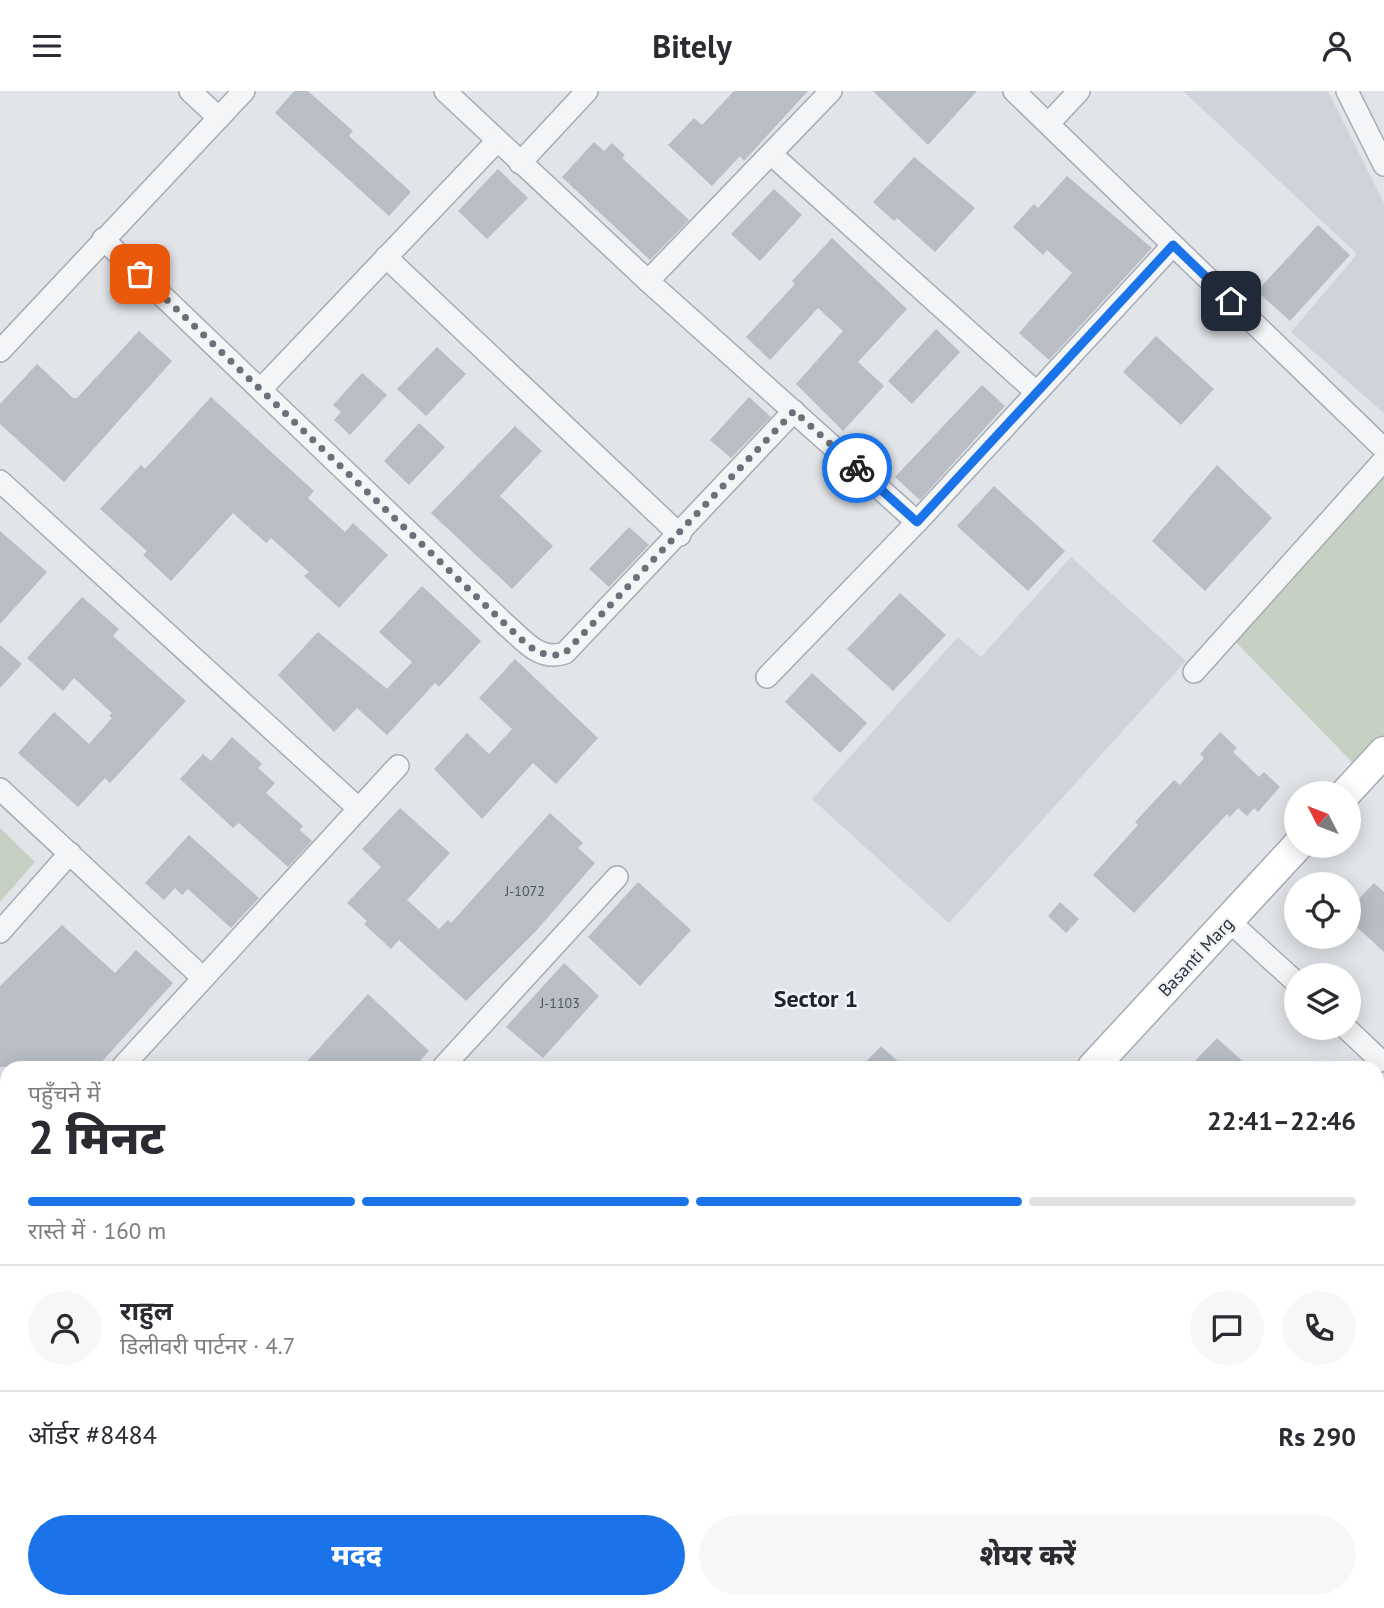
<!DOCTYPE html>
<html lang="hi">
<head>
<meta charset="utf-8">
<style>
  body { margin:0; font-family:"PT Sans","Noto Sans Devanagari",sans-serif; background:#f7f7f7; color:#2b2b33; height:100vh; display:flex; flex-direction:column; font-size:26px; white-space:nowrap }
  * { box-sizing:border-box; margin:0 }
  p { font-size:23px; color:#7c7c81 }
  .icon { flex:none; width:38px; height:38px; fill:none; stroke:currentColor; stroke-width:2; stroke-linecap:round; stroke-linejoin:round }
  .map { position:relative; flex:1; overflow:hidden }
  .drawer { position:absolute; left:0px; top:970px; width:1384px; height:548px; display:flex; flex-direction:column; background:#fff; border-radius:21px 21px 0 0; box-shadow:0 4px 18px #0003 }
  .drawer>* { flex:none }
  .needle { width:46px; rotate:312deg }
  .fabs { position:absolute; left:1284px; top:690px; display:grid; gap:14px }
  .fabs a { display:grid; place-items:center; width:77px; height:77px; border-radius:50%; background:#fff; box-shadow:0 4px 18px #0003; font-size:35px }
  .pin { position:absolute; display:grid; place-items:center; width:60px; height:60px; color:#fff; margin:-30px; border-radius:14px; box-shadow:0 4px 10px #0006 }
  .courier { position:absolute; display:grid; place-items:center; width:70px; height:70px; margin:-35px; border:5px solid #1a73e8; border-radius:50%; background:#fff; color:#222; box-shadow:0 2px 9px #0007 }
  .head em { font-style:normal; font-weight:800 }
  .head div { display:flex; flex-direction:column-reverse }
  .head { display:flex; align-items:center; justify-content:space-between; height:119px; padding:0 28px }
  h1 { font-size:46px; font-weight:800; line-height:52px }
  .bar { display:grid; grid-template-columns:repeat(4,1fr); gap:10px 7px; align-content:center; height:84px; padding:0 28px }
  .bar i { height:9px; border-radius:5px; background:#e1e1e2 }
  .bar .active { background:#1a73e8 }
  .bar p { grid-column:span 4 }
  .line { display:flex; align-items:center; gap:18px; padding:0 28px; border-top:2px solid #e1e1e2 }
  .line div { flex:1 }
  .round { display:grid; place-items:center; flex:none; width:74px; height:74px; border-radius:37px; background:#f7f7f7 }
  .primary-button { display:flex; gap:14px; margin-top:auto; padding:14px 28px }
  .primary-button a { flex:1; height:80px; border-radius:42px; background:#1a73e8; color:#fff; font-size:28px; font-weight:800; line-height:80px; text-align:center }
  .primary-button a+a { background:#f7f7f7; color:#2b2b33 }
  header { display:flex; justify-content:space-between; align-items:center; height:91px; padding:0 28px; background:#fff; font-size:32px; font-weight:800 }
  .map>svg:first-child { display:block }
  .built { fill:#d0d4da }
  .green { fill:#c7d1c3 }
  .building { fill:#b9bec5 }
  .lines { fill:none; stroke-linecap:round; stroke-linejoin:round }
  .street-casing { stroke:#a7abb2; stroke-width:24 }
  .secondary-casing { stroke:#a7abb2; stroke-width:33 }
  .street { stroke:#f4f5f7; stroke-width:21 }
  .secondary { stroke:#fff; stroke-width:30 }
  .done { stroke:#6b717a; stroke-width:7; stroke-dasharray:0 12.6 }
  .route { stroke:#1a73e8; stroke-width:9 }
  .labels { text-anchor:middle; stroke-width:5; stroke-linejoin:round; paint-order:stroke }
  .number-label { font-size:14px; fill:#4e5660 }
  .street-label { font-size:18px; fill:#2b333e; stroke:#f1f3f6 }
  .district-label { font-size:24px; font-weight:bold; fill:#1d242f; stroke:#f1f3f6 }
</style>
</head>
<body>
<header><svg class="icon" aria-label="menu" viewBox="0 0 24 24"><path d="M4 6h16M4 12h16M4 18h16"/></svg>Bitely<svg class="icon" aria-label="person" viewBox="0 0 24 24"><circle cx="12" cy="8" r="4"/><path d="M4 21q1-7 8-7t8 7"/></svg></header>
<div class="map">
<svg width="1384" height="1517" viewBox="0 0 1384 1517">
  <rect width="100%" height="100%" fill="#e1e4e8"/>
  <g class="built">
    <path d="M1183,0h145l56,112v210l-93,-81 66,-78z"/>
    <path d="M1071,466l115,104 -237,262 -137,-124 146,-162 23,20z"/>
  </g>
  <g class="green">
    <path d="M1384,378v306l-10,10 -141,-146z"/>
    <path d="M0,737l35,34 -35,40z"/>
    <path d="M1384,1349v168h-46l-7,-7h46v-154z"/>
  </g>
  <g class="building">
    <path d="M294,0h14l45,40 -4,5 62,56 -22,24 -114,-103z"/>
    <path d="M734,0h74l-64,70 -4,-5 -28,30 -44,-41 26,-27 8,7z"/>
    <path d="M873,0h104l-49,54z"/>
    <path d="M594,51l10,9 8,-8 13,12 -3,3 67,62 -39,40 -88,-83z"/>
    <path d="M914,66l61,51 -40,44 -38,-34 -3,3 -21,-19z"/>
    <path d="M498,78l30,29 -41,41 -29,-28z"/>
    <path d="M1067,85l85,72 -103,112 -30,-27 53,-60 -25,-23 -4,5 -30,-28 21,-23 4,4z"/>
    <path d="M774,98l28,26 -42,46 -29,-27z"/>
    <path d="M1318,134l32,30 -60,66 -33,-30z"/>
    <path d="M832,147l75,71 -49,53 26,24 -41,45 -47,-47 47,-53 -25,-23 -48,52 -24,-23 49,-53 -3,-3z"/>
    <path d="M936,238l24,23 -48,52 -24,-23z"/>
    <path d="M139,240l33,30 -108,121 -64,-58v-20l37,-40 36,34h4z"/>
    <path d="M1156,245l58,53 -33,36 -58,-53z"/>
    <path d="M437,256l29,27 -40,42 -29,-27z"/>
    <path d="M362,282l25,22 -37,40 -16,-15 7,-8 -8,-7z"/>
    <path d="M982,294l23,21 -85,94 -25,-23z"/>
    <path d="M211,306l103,94 -6,7 37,34 8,-9 35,32 -49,53 -35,-32 5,-4 -38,-34 -5,5 -33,-30 -62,68 -28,-26 4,-4 -47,-42 41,-44 4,4z"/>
    <path d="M749,306l22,20 -40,41 -21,-18z"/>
    <path d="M419,332l26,24 -36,38 -25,-24z"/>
    <path d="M515,335l27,25 -42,45 53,50 -41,43 -81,-76z"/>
    <path d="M1217,374l55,53 -67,73 -53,-50z"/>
    <path d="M994,395l71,65 -37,40 -71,-65z"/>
    <path d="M629,436l20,18 -40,42 -20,-18z"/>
    <path d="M0,440l47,41 -47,52z"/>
    <path d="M422,495l59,55 -42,46 -4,-4 -48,52 -30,-27 -23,24 -56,-57 40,-43 69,57 25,-27 -33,-30z"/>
    <path d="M900,502l46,42 -53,56 -46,-42z"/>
    <path d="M82,506l37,32 -6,7 73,65 -76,82 -5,-5 -27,29 -60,-54 36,-41 35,32 23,-26 -3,-2 3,-3 -38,-35 -11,13 -36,-33z"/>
    <path d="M0,554l22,19 -22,24z"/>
    <path d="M515,568l83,79 -42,46 -23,-21 -51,56 -48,-50 33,-36 22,21 23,-25 -33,-31z"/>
    <path d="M812,582l55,50 -27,30 -55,-51z"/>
    <path d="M1220,641l17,16 -4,4 26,25 5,-5 16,15 -22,25 -4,-4 -7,8 -9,-8 -8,9 -3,-3 -93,99 -41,-38 45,-50 -3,-3 39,-42 6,5 24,-27 -4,-4z"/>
    <path d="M232,646l30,27 -4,4 17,15 -9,10 37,33 -3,4 12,11 -24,26 -49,-44 -6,5 -53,-49 23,-25 8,7z"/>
    <path d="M400,717l50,45 -43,47 32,29 9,-9 3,3 99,-110 33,30 -5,5 17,15 -59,68 -70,70 -67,-61 -8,9 -27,-25 3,-3 -20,-18 34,-36 -19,-18z"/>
    <path d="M189,744l70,63 -28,30 -43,-39 -6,6 -7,-7 -11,12 -19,-17z"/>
    <path d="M638,791l53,48 -51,56 -52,-49z"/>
    <path d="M1374,792l10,9v60l-35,-32v-11z"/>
    <path d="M1060,811l19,17 -13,14 -18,-17z"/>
    <path d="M62,834l53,48 21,-23 37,33 -76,84h-97v-81z"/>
    <path d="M564,872l35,33 -56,62 -37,-31z"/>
    <path d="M368,903l61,57 -15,16h-112z"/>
    <path d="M1217,947l32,29h-60z"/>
    <path d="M881,955l23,21h-43z"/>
  </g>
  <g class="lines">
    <defs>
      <g id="street">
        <path d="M190,0l29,27"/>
        <path d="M445,0l203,190 269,241"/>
        <path d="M1014,0l370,358"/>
        <path d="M1347,0l37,74"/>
        <path d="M1049,32l30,-32"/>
        <path d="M771,63l265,238"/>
        <path d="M520,72l67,-72"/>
        <path d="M103,148l402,385c19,16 34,38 60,29l229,-242"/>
        <path d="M386,166l294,278"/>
        <path d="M648,190l183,-190"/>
        <path d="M0,260l244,-260"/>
        <path d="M262,297l235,-247"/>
        <path d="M0,390l359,328"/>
        <path d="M1194,581l190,-212"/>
        <path d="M767,586l150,-155 256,-277"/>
        <path d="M0,698l203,189"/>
        <path d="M1229,830l68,62"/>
        <path d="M0,841l70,-79"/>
        <path d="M1345,936l36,34"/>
        <path d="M122,976l276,-301"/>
        <path d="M443,976l174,-190"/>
        <path d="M0,1112l7,-8"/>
        <path d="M1377,1310l7,-7"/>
        <path d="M757,1510l7,7"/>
        <path d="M1061,1510l7,7"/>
        <path d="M1327,1510l8,7"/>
        <path d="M617,1517l6,-7"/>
      </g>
      <g id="secondary">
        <path d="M1346,702l38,-41"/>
        <path d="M1093,976l205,-222"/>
        <path d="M0,1323l7,-1"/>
      </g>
    </defs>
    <use href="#street" class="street-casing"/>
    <use href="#secondary" class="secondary-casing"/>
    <use href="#street" class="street"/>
    <use href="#secondary" class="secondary"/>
  </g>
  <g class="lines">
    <path class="done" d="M140,183l365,350c18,16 34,38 60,29l229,-242 63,57"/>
    <path class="route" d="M857,377l60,54 256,-277 58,56"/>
  </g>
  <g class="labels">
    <g class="number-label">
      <text x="525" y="805">J-1072</text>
      <text x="560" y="917">J-1103</text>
    </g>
    <g class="street-label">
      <text transform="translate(1196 866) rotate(-47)" y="6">Basanti Marg</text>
    </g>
    <g class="district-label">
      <text x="816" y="916">Sector 1</text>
    </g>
  </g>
</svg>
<div class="fabs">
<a><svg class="needle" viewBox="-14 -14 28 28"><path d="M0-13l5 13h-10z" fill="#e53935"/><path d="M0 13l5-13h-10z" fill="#7c7c81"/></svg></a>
<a><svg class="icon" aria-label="locate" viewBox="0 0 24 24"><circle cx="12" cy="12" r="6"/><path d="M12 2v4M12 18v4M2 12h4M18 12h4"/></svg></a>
<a><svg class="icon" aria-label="layers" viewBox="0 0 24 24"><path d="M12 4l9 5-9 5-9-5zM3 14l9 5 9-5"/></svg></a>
</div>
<div class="pin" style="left:140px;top:183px;background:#ea580c"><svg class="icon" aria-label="bag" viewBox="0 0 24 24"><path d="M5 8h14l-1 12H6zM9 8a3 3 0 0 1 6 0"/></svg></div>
<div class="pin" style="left:1231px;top:210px;background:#1f2937"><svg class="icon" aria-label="home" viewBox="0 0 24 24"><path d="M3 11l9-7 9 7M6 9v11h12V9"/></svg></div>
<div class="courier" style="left:857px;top:377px"><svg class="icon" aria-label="bike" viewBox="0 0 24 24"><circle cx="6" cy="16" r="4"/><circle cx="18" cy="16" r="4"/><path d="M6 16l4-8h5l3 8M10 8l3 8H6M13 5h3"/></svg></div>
<section class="drawer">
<div class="head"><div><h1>2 मिनट</h1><p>पहुँचने में</p></div><em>22:41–22:46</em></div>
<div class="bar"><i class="active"></i><i class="active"></i><i class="active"></i><i></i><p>रास्ते में · 160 m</p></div>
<div class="line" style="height:126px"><a class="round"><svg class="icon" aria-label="person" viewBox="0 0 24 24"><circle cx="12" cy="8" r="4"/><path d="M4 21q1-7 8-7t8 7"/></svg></a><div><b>राहुल</b><p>डिलीवरी पार्टनर · 4.7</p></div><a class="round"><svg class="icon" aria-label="chat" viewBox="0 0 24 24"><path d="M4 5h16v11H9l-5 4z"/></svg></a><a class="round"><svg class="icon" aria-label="phone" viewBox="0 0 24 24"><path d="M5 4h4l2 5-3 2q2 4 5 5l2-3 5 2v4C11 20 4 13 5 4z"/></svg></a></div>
<div class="line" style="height:91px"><div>ऑर्डर #8484</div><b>Rs 290</b></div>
<div class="primary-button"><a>मदद</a><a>शेयर करें</a></div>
</section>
</div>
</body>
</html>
